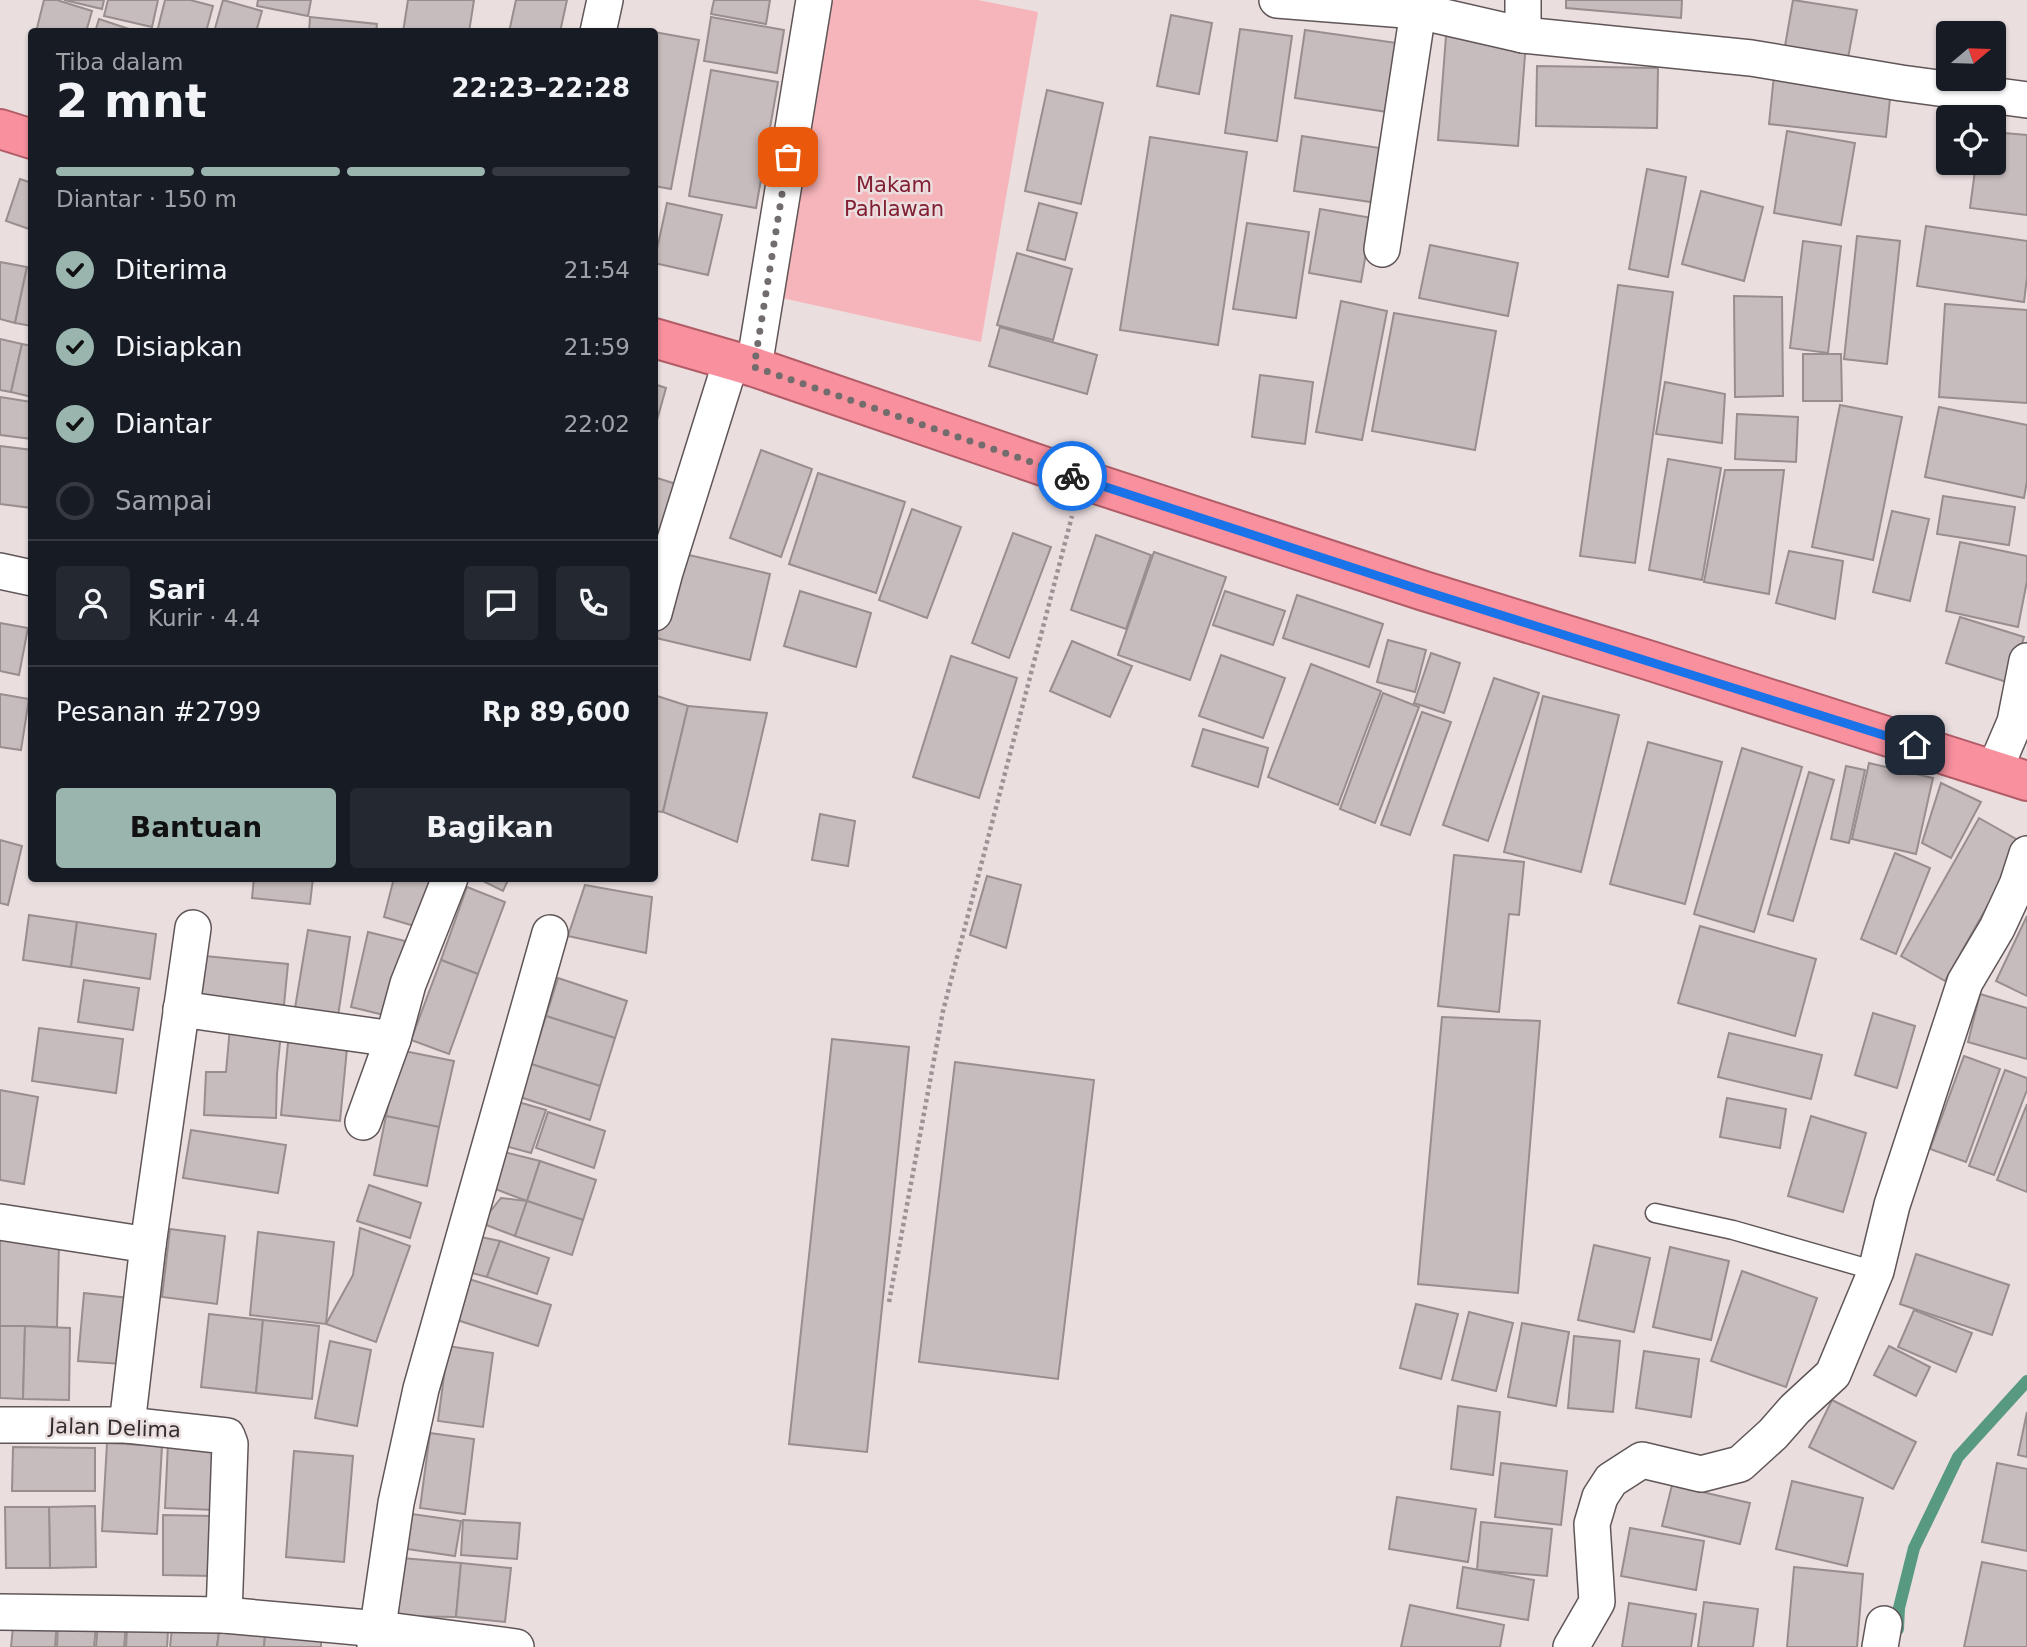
<!DOCTYPE html>
<html lang="id">
<head>
<meta charset="utf-8">
<style>
  body { margin:0; font-family:"DejaVu Sans",sans-serif; background:#242831; color:#f1f3f6; height:100vh; display:flex; flex-direction:column; font-size:26px; white-space:nowrap }
  * { box-sizing:border-box; margin:0 }
  p { font-size:23px; color:#9ea1a6 }
  .icon { flex:none; width:38px; height:38px; fill:none; stroke:currentColor; stroke-width:2; stroke-linecap:round; stroke-linejoin:round }
  .map { position:relative; flex:1; overflow:hidden }
  .drawer { position:absolute; left:28px; top:28px; width:630px; height:854px; display:flex; flex-direction:column; background:#171b24; border-radius:7px; box-shadow:0 2px 5px #0004 }
  .drawer>* { flex:none }
  .needle { width:46px; rotate:71deg }
  .buttons { position:absolute; left:1936px; top:21px; display:grid; gap:14px }
  .buttons a { display:grid; place-items:center; width:70px; height:70px; border-radius:7px; background:#171b24; box-shadow:0 2px 5px #0004; font-size:35px }
  .pin { position:absolute; display:grid; place-items:center; width:60px; height:60px; color:#fff; margin:-30px; border-radius:14px; box-shadow:0 4px 10px #0006 }
  .courier { position:absolute; display:grid; place-items:center; width:70px; height:70px; margin:-35px; border:5px solid #1a73e8; border-radius:50%; background:#fff; color:#222; box-shadow:0 2px 9px #0007 }
  .overview em { font-style:normal; font-weight:700 }
  .overview div { display:flex; flex-direction:column-reverse }
  .overview { display:flex; align-items:center; justify-content:space-between; height:119px; padding:0 28px }
  h1 { font-size:46px; font-weight:700; line-height:52px }
  .bar { display:grid; grid-template-columns:repeat(4,1fr); gap:10px 7px; align-content:center; height:84px; padding:0 28px }
  .bar i { height:9px; border-radius:5px; background:#363941 }
  .bar .selected { background:#99b5ae }
  .bar p { grid-column:span 4 }
  .line { display:flex; align-items:center; gap:18px; padding:0 28px; border-top:2px solid #363941 }
  .line div { flex:1 }
  .round { display:grid; place-items:center; flex:none; width:74px; height:74px; border-radius:7px; background:#242831 }
  ol { padding:0 28px; list-style:none }
  li { display:flex; align-items:center; gap:21px; height:77px }
  li p { margin-inline-start:auto }
  li .icon { padding:7px; border-radius:50%; background:#99b5ae; color:#111; stroke-width:4 }
  li:last-child { color:#9ea1a6 }
  li i { width:38px; height:38px; border:4px solid #363941; border-radius:50% }
  .primary-button { display:flex; gap:14px; margin-top:auto; padding:14px 28px }
  .primary-button a { flex:1; height:80px; border-radius:7px; background:#99b5ae; color:#111; font-size:28px; font-weight:700; line-height:80px; text-align:center }
  .primary-button a+a { background:#242831; color:#f1f3f6 }
  .map>svg:first-child { display:block }
  .green { fill:#f6b5ba }
  .lines { fill:none; stroke-linecap:round; stroke-linejoin:round }
  .stream { stroke:#589981; stroke-width:12 }
  .building { fill:#c7bcbd; stroke:#988e8e; stroke-width:2 }
  .service-casing { stroke:#605657; stroke-width:21 }
  .minor-casing { stroke:#605657; stroke-width:38 }
  .trunk-casing { stroke:#b15c67; stroke-width:42 }
  .path { stroke:#9c9394; stroke-width:4.5; stroke-dasharray:3.5 3.5; stroke-linecap:butt }
  .service { stroke:#fff; stroke-width:18 }
  .minor { stroke:#fff; stroke-width:35 }
  .trunk { stroke:#f8909e; stroke-width:38 }
  .done { stroke:#726c6c; stroke-width:7; stroke-dasharray:0 12.6 }
  .route { stroke:#1a73e8; stroke-width:9 }
  .labels { text-anchor:middle; stroke-width:5; stroke-linejoin:round; paint-order:stroke }
  .park-label { font-size:21px; fill:#821f33; stroke:#eadedf }
  .street-label { font-size:21px; fill:#322e2e; stroke:#eadedf }
</style>
</head>
<body>
<div class="map">
<svg width="2027" height="1647" viewBox="0 0 2027 1647">
  <rect width="100%" height="100%" fill="#eadedf"/>
  <path class="green" d="M819,0h159l60,12 -57,330 -217,-48z"/>
  <g class="lines">
    <path class="stream" d="M1898,1629l1,-21 15,-60 44,-91 69,-76"/>
  </g>
  <g class="building">
    <path d="M44,0h13l35,11 -6,21h-50z"/>
    <path d="M64,0h40l-2,9z"/>
    <path d="M108,0h50l-6,27 -48,-11z"/>
    <path d="M165,0h25l23,6 -7,26h-49z"/>
    <path d="M223,0l39,11 -6,21h-42z"/>
    <path d="M258,0h53l-3,16 -51,-10z"/>
    <path d="M408,0h66l-5,32h-66z"/>
    <path d="M516,0h51l-7,32h-51z"/>
    <path d="M714,0h56l-4,24 -55,-10z"/>
    <path d="M1566,0h116l-1,18 -115,-10z"/>
    <path d="M1793,0l64,10 -9,48 -63,-12z"/>
    <path d="M1171,15l41,8 -13,71 -42,-8z"/>
    <path d="M310,17l67,7 -1,8h-67z"/>
    <path d="M711,17l73,13 -7,43 -73,-12z"/>
    <path d="M99,19l33,11v2h-37z"/>
    <path d="M1240,29l52,7 -15,105 -52,-8z"/>
    <path d="M1305,30l99,14 -10,69 -99,-15z"/>
    <path d="M654,32l45,8 -28,149 -17,-3z"/>
    <path d="M1446,36l80,6 -8,104 -80,-6z"/>
    <path d="M1537,66l121,2 -1,60 -121,-2z"/>
    <path d="M711,70l67,12 -22,126 -67,-12z"/>
    <path d="M1774,75l117,14 -5,48 -117,-13z"/>
    <path d="M1047,90l56,13 -22,101 -56,-13z"/>
    <path d="M1787,131l68,12 -14,82 -67,-12z"/>
    <path d="M1993,132l34,3v80l-57,-7 6,-45h17z"/>
    <path d="M1302,136l84,13 -8,54 -84,-12z"/>
    <path d="M1150,137l97,15 -29,193 -98,-15z"/>
    <path d="M1647,169l39,8 -18,100 -39,-8z"/>
    <path d="M20,179l12,4v47l-26,-9z"/>
    <path d="M1701,191l62,16 -19,74 -62,-17z"/>
    <path d="M667,203l55,12 -14,60 -54,-12z"/>
    <path d="M1039,203l38,10 -12,47 -38,-10z"/>
    <path d="M1320,209l52,9 -11,64 -52,-9z"/>
    <path d="M1247,223l62,9 -13,86 -63,-9z"/>
    <path d="M1926,226l101,15v36l-3,25 -107,-16z"/>
    <path d="M1857,236l43,5 -13,123 -43,-5z"/>
    <path d="M1803,241l38,5 -13,107 -38,-5z"/>
    <path d="M1430,245l88,18 -10,53 -89,-18z"/>
    <path d="M1017,253l55,16 -19,71 -56,-15z"/>
    <path d="M0,262l27,5 -12,56 -15,-4z"/>
    <path d="M27,267l5,1v58l-17,-3z"/>
    <path d="M1618,285l55,7 -38,271 -55,-7z"/>
    <path d="M1734,296l48,1 1,99 -48,1z"/>
    <path d="M1341,301l46,10 -25,129 -46,-8z"/>
    <path d="M1945,304l82,6v93l-88,-6z"/>
    <path d="M1394,313l102,18 -21,119 -103,-19z"/>
    <path d="M1000,327l97,28 -10,39 -98,-28z"/>
    <path d="M0,339l22,5 -11,48 -11,-2z"/>
    <path d="M22,344l10,2v51l-21,-5z"/>
    <path d="M1803,354h38l1,47h-39z"/>
    <path d="M1260,375l53,7 -8,62 -53,-7z"/>
    <path d="M1665,382l60,12 -3,49 -66,-9z"/>
    <path d="M654,384l12,4 -12,43z"/>
    <path d="M0,397l32,5v37l-32,-4z"/>
    <path d="M1840,405l62,12 -29,143 -61,-13z"/>
    <path d="M1939,407l88,18v56l-3,17 -99,-21z"/>
    <path d="M1737,414l61,3 -2,45 -61,-3z"/>
    <path d="M0,446l32,4v58l-32,-4z"/>
    <path d="M761,450l51,19 -31,88 -51,-19z"/>
    <path d="M1668,459l53,9 -19,112 -53,-10z"/>
    <path d="M1725,470h59l-15,124 -65,-12z"/>
    <path d="M818,473l87,29 -29,91 -87,-29z"/>
    <path d="M654,477l22,7 -22,90z"/>
    <path d="M1943,496l72,11 -6,38 -72,-11z"/>
    <path d="M912,509l49,18 -34,91 -48,-18z"/>
    <path d="M1892,511l37,8 -19,82 -37,-9z"/>
    <path d="M1013,533l38,14 -42,111 -37,-15z"/>
    <path d="M1096,535l55,20 -25,74 -55,-19z"/>
    <path d="M1960,542l67,14v25l-9,46 -72,-16z"/>
    <path d="M1789,551l54,10 -8,58 -59,-16z"/>
    <path d="M676,552l94,22 -20,86 -94,-22z"/>
    <path d="M1154,552l72,25 -36,103 -72,-25z"/>
    <path d="M800,591l71,22 -15,54 -72,-21z"/>
    <path d="M1225,591l60,20 -12,34 -60,-20z"/>
    <path d="M1297,595l86,29 -14,43 -86,-29z"/>
    <path d="M1960,617l64,20 -14,46 -64,-20z"/>
    <path d="M0,623l28,5 -9,47 -19,-4z"/>
    <path d="M1388,640l38,10 -11,42 -38,-10z"/>
    <path d="M1072,641l60,25 -22,51 -60,-26z"/>
    <path d="M1431,653l29,10 -16,50 -30,-10z"/>
    <path d="M1221,655l64,23 -22,60 -64,-22z"/>
    <path d="M951,656l66,22 -38,120 -66,-21z"/>
    <path d="M1311,664l70,27 -43,114 -70,-28z"/>
    <path d="M1494,678l45,15 -51,148 -45,-16z"/>
    <path d="M1383,693l36,14 -44,116 -35,-14z"/>
    <path d="M0,694l29,5 -8,51 -21,-3z"/>
    <path d="M654,695l34,11 -25,106 -9,-1z"/>
    <path d="M1543,696l76,19 -38,157 -77,-20z"/>
    <path d="M688,706l79,7 -30,129 -74,-30z"/>
    <path d="M1422,712l29,10 -41,113 -29,-10z"/>
    <path d="M1203,729l65,19 -10,39 -66,-21z"/>
    <path d="M1648,742l74,20 -37,142 -75,-20z"/>
    <path d="M1742,748l60,19 -48,165 -60,-18z"/>
    <path d="M1869,763l64,15 -17,76 -64,-15z"/>
    <path d="M1846,766l19,4 -16,73 -18,-4z"/>
    <path d="M1809,772l25,8 -41,141 -25,-7z"/>
    <path d="M1941,783l40,19 -30,56 -29,-15z"/>
    <path d="M820,814l35,7 -7,45 -36,-6z"/>
    <path d="M1979,818l44,25 -78,138 -44,-25z"/>
    <path d="M0,840l22,6 -14,59 -8,-2z"/>
    <path d="M1895,853l35,15 -34,86 -35,-15z"/>
    <path d="M1454,855l70,7 -5,53 -10,-1 -10,98 -61,-6z"/>
    <path d="M987,876l34,9 -15,63 -36,-13z"/>
    <path d="M254,878h59l-3,26 -58,-6z"/>
    <path d="M394,878h41l-14,50 -37,-11z"/>
    <path d="M477,878h32l-6,13z"/>
    <path d="M585,885l67,12 -6,56 -78,-17z"/>
    <path d="M467,887l38,15 -27,72 -37,-14z"/>
    <path d="M29,915l48,7 -6,45 -48,-7z"/>
    <path d="M2027,916v80l-31,-15z"/>
    <path d="M77,922l79,12 -6,45 -79,-12z"/>
    <path d="M1700,926l116,33 -21,77 -117,-33z"/>
    <path d="M308,930l42,7 -12,79 -43,-8z"/>
    <path d="M368,932l37,9 -17,75 -37,-9z"/>
    <path d="M205,956l83,8 -4,41 -83,-8z"/>
    <path d="M441,960l37,14 -29,80 -38,-14z"/>
    <path d="M558,978l69,23 -12,37 -69,-22z"/>
    <path d="M84,980l55,8 -6,42 -55,-8z"/>
    <path d="M1980,994l47,14v51l-59,-17z"/>
    <path d="M1873,1013l42,13 -18,62 -42,-13z"/>
    <path d="M546,1016l69,22 -15,48 -69,-22z"/>
    <path d="M1442,1017l98,4 -22,272 -100,-9z"/>
    <path d="M230,1027l51,5 -4,42 -1,44 -72,-3 2,-43h20z"/>
    <path d="M39,1028l84,11 -7,54 -84,-12z"/>
    <path d="M289,1032l59,6 -8,83 -59,-6z"/>
    <path d="M1729,1033l93,22 -11,44 -93,-22z"/>
    <path d="M832,1039l77,8 -42,405 -78,-8z"/>
    <path d="M399,1050l55,11 -15,66 -53,-11z"/>
    <path d="M1964,1056l36,13 -34,93 -36,-13z"/>
    <path d="M955,1062l139,18 -36,299 -139,-17z"/>
    <path d="M531,1064l69,22 -10,34 -70,-23z"/>
    <path d="M2005,1070l22,8v12l-33,85 -25,-9z"/>
    <path d="M0,1090l38,7 -14,87 -24,-4z"/>
    <path d="M1727,1098l59,11 -6,39 -60,-11z"/>
    <path d="M518,1102l28,8 -15,43 -26,-7z"/>
    <path d="M2027,1104v88l-30,-12z"/>
    <path d="M548,1112l57,19 -11,37 -58,-20z"/>
    <path d="M386,1116l53,11 -12,59 -53,-11z"/>
    <path d="M1811,1116l55,17 -23,79 -55,-16z"/>
    <path d="M191,1130l95,15 -8,48 -95,-15z"/>
    <path d="M500,1151l40,10 -13,40 -37,-14z"/>
    <path d="M540,1161l56,19 -13,40 -56,-19z"/>
    <path d="M369,1185l52,18 -11,35 -53,-17z"/>
    <path d="M501,1198l26,3 -12,35 -34,-13z"/>
    <path d="M527,1201l56,19 -11,35 -57,-19z"/>
    <path d="M360,1228l50,18 -34,96 -50,-18 27,-49z"/>
    <path d="M170,1229l55,7 -8,68 -55,-7z"/>
    <path d="M258,1232l76,10 -8,82 -76,-9z"/>
    <path d="M476,1236l24,5 -13,36 -26,-7z"/>
    <path d="M0,1239l59,3 -2,85 -57,-1z"/>
    <path d="M500,1241l49,17 -12,36 -50,-17z"/>
    <path d="M1594,1245l56,13 -16,74 -56,-12z"/>
    <path d="M1670,1247l59,14 -18,79 -58,-13z"/>
    <path d="M1916,1254l93,31 -17,50 -92,-31z"/>
    <path d="M1742,1271l75,27 -31,89 -75,-26z"/>
    <path d="M469,1279l82,26 -13,41 -81,-26z"/>
    <path d="M84,1293l45,5 -6,66 -45,-3z"/>
    <path d="M1416,1304l42,10 -17,65 -41,-11z"/>
    <path d="M1914,1310l58,23 -16,39 -58,-25z"/>
    <path d="M1469,1312l44,11 -17,68 -44,-11z"/>
    <path d="M209,1314l54,6 -7,73 -55,-6z"/>
    <path d="M263,1320l56,6 -7,73 -56,-6z"/>
    <path d="M1522,1323l47,9 -13,74 -48,-9z"/>
    <path d="M0,1326h25l-2,73 -23,-1z"/>
    <path d="M25,1326l45,2 -1,72 -46,-1z"/>
    <path d="M1574,1336l46,5 -7,71 -45,-4z"/>
    <path d="M330,1341l41,9 -14,76 -42,-8z"/>
    <path d="M448,1346l45,7 -10,74 -45,-6z"/>
    <path d="M1889,1346l41,21 -14,29 -42,-21z"/>
    <path d="M1644,1351l55,8 -8,58 -55,-9z"/>
    <path d="M1832,1400l84,42 -23,47 -84,-42z"/>
    <path d="M1458,1406l42,6 -7,63 -42,-6z"/>
    <path d="M2027,1412v45l-9,-2z"/>
    <path d="M430,1433l44,6 -9,75 -45,-6z"/>
    <path d="M107,1443l55,3 -5,88 -55,-3z"/>
    <path d="M168,1443l50,2 -3,65 -50,-2z"/>
    <path d="M13,1447l82,1v43h-83z"/>
    <path d="M294,1451l59,5 -9,106 -58,-5z"/>
    <path d="M1501,1463l66,8 -6,54 -66,-8z"/>
    <path d="M1997,1463l30,6v82l-45,-9z"/>
    <path d="M1792,1481l71,17 -16,68 -71,-17z"/>
    <path d="M1672,1485l78,18 -10,41 -78,-18z"/>
    <path d="M1397,1497l79,12 -8,53 -79,-13z"/>
    <path d="M95,1506l1,61 -46,1 -1,-61z"/>
    <path d="M5,1507h44l1,61h-44z"/>
    <path d="M405,1513l56,8 -6,35 -55,-8z"/>
    <path d="M163,1515l51,1 -1,60 -50,-1z"/>
    <path d="M463,1520l57,3 -3,36 -56,-4z"/>
    <path d="M1481,1522l71,7 -5,47 -70,-6z"/>
    <path d="M1630,1528l74,13 -8,49 -75,-14z"/>
    <path d="M401,1558l60,5 -5,54 -64,-1z"/>
    <path d="M1982,1562l45,9v76h-63z"/>
    <path d="M461,1563l50,5 -6,54 -49,-5z"/>
    <path d="M1463,1567l71,13 -6,40 -71,-12z"/>
    <path d="M1794,1567l69,7 -6,73h-70z"/>
    <path d="M1704,1602l54,7 -5,38h-55z"/>
    <path d="M1629,1603l67,11 -5,33h-69z"/>
    <path d="M1410,1605l94,20 -4,22h-99z"/>
    <path d="M14,1617l43,3 -2,27h-44z"/>
    <path d="M98,1622l28,3 -2,22h-28z"/>
    <path d="M58,1623l38,2 -2,22h-37z"/>
    <path d="M127,1628l41,3 -1,16h-41z"/>
    <path d="M172,1628l47,4 -2,15h-47z"/>
    <path d="M219,1632l46,4 -1,11h-47z"/>
    <path d="M265,1636l56,5v6h-57z"/>
  </g>
  <g class="lines">
    <defs>
      <path id="service" d="M1655,1213l78,17 143,41"/>
      <g id="minor">
        <path d="M1277,0l141,11 105,24"/>
        <path d="M1523,0v35l228,23 150,25 126,17"/>
        <path d="M598,32l7,-32"/>
        <path d="M1382,249l36,-238"/>
        <path d="M754,367l60,-367"/>
        <path d="M0,571l32,7"/>
        <path d="M654,613l11,-41 66,-211"/>
        <path d="M1994,771l21,-49 12,-61"/>
        <path d="M181,1009l212,30"/>
        <path d="M363,1122l30,-83 15,-55 42,-106"/>
        <path d="M0,1222l148,23"/>
        <path d="M0,1425h127l100,11 3,8 -6,171"/>
        <path d="M127,1425l21,-180 45,-317"/>
        <path d="M0,1612l224,3 155,14 137,18"/>
        <path d="M375,1647l21,-144 25,-114 129,-456"/>
        <path d="M1571,1647l26,-45 -5,-78 8,-27 11,-17 31,-20 59,14 39,-10 33,-30 22,-25 38,-35 43,-103 16,-66 73,-223 32,-54 20,-43 10,-31"/>
        <path d="M1880,1647l4,-23"/>
      </g>
      <g id="trunk">
        <path d="M0,129l32,10"/>
        <path d="M654,338l100,29 327,112 343,112 227,70 376,120"/>
      </g>
    </defs>
    <use href="#service" class="service-casing"/>
    <use href="#minor" class="minor-casing"/>
    <use href="#trunk" class="trunk-casing"/>
    <path class="path" d="M889,1302l54,-291 129,-495"/>
    <use href="#service" class="service"/>
    <use href="#minor" class="minor"/>
    <use href="#trunk" class="trunk"/>
  </g>
  <g class="lines">
    <path class="done" d="M788,157l-34,210 318,109"/>
    <path class="route" d="M1072,476l352,115 491,154"/>
  </g>
  <g class="labels">
    <g class="park-label">
      <text x="894" y="192">Makam<tspan x="894" dy="24">Pahlawan</tspan></text>
    </g>
    <g class="street-label">
      <text transform="translate(115 1428) rotate(2)" y="7">Jalan Delima</text>
    </g>
  </g>
</svg>
<div class="buttons">
<a><svg class="needle" viewBox="-14 -14 28 28"><path d="M0-13l5 13h-10z" fill="#e53935"/><path d="M0 13l5-13h-10z" fill="#9ea1a6"/></svg></a>
<a><svg class="icon" aria-label="locate" viewBox="0 0 24 24"><circle cx="12" cy="12" r="6"/><path d="M12 2v4M12 18v4M2 12h4M18 12h4"/></svg></a>
</div>
<div class="pin" style="left:788px;top:157px;background:#ea580c"><svg class="icon" aria-label="bag" viewBox="0 0 24 24"><path d="M5 8h14l-1 12H6zM9 8a3 3 0 0 1 6 0"/></svg></div>
<div class="pin" style="left:1915px;top:745px;background:#1f2937"><svg class="icon" aria-label="home" viewBox="0 0 24 24"><path d="M3 11l9-7 9 7M6 9v11h12V9"/></svg></div>
<div class="courier" style="left:1072px;top:476px"><svg class="icon" aria-label="bike" viewBox="0 0 24 24"><circle cx="6" cy="16" r="4"/><circle cx="18" cy="16" r="4"/><path d="M6 16l4-8h5l3 8M10 8l3 8H6M13 5h3"/></svg></div>
<section class="drawer">
<div class="overview"><div><h1>2 mnt</h1><p>Tiba dalam</p></div><em>22:23–22:28</em></div>
<div class="bar"><i class="selected"></i><i class="selected"></i><i class="selected"></i><i></i><p>Diantar · 150 m</p></div>
<ol>
<li><svg class="icon" aria-label="check" viewBox="0 0 24 24"><path d="M5 12l5 5 9-10"/></svg>Diterima<p>21:54</p></li>
<li><svg class="icon" aria-label="check" viewBox="0 0 24 24"><path d="M5 12l5 5 9-10"/></svg>Disiapkan<p>21:59</p></li>
<li><svg class="icon" aria-label="check" viewBox="0 0 24 24"><path d="M5 12l5 5 9-10"/></svg>Diantar<p>22:02</p></li>
<li><i></i>Sampai</li>
</ol>
<div class="line" style="height:126px"><a class="round"><svg class="icon" aria-label="person" viewBox="0 0 24 24"><circle cx="12" cy="8" r="4"/><path d="M4 21q1-7 8-7t8 7"/></svg></a><div><b>Sari</b><p>Kurir · 4.4</p></div><a class="round"><svg class="icon" aria-label="chat" viewBox="0 0 24 24"><path d="M4 5h16v11H9l-5 4z"/></svg></a><a class="round"><svg class="icon" aria-label="phone" viewBox="0 0 24 24"><path d="M5 4h4l2 5-3 2q2 4 5 5l2-3 5 2v4C11 20 4 13 5 4z"/></svg></a></div>
<div class="line" style="height:91px"><div>Pesanan #2799</div><b>Rp 89,600</b></div>
<div class="primary-button"><a>Bantuan</a><a>Bagikan</a></div>
</section>
</div>
</body>
</html>
